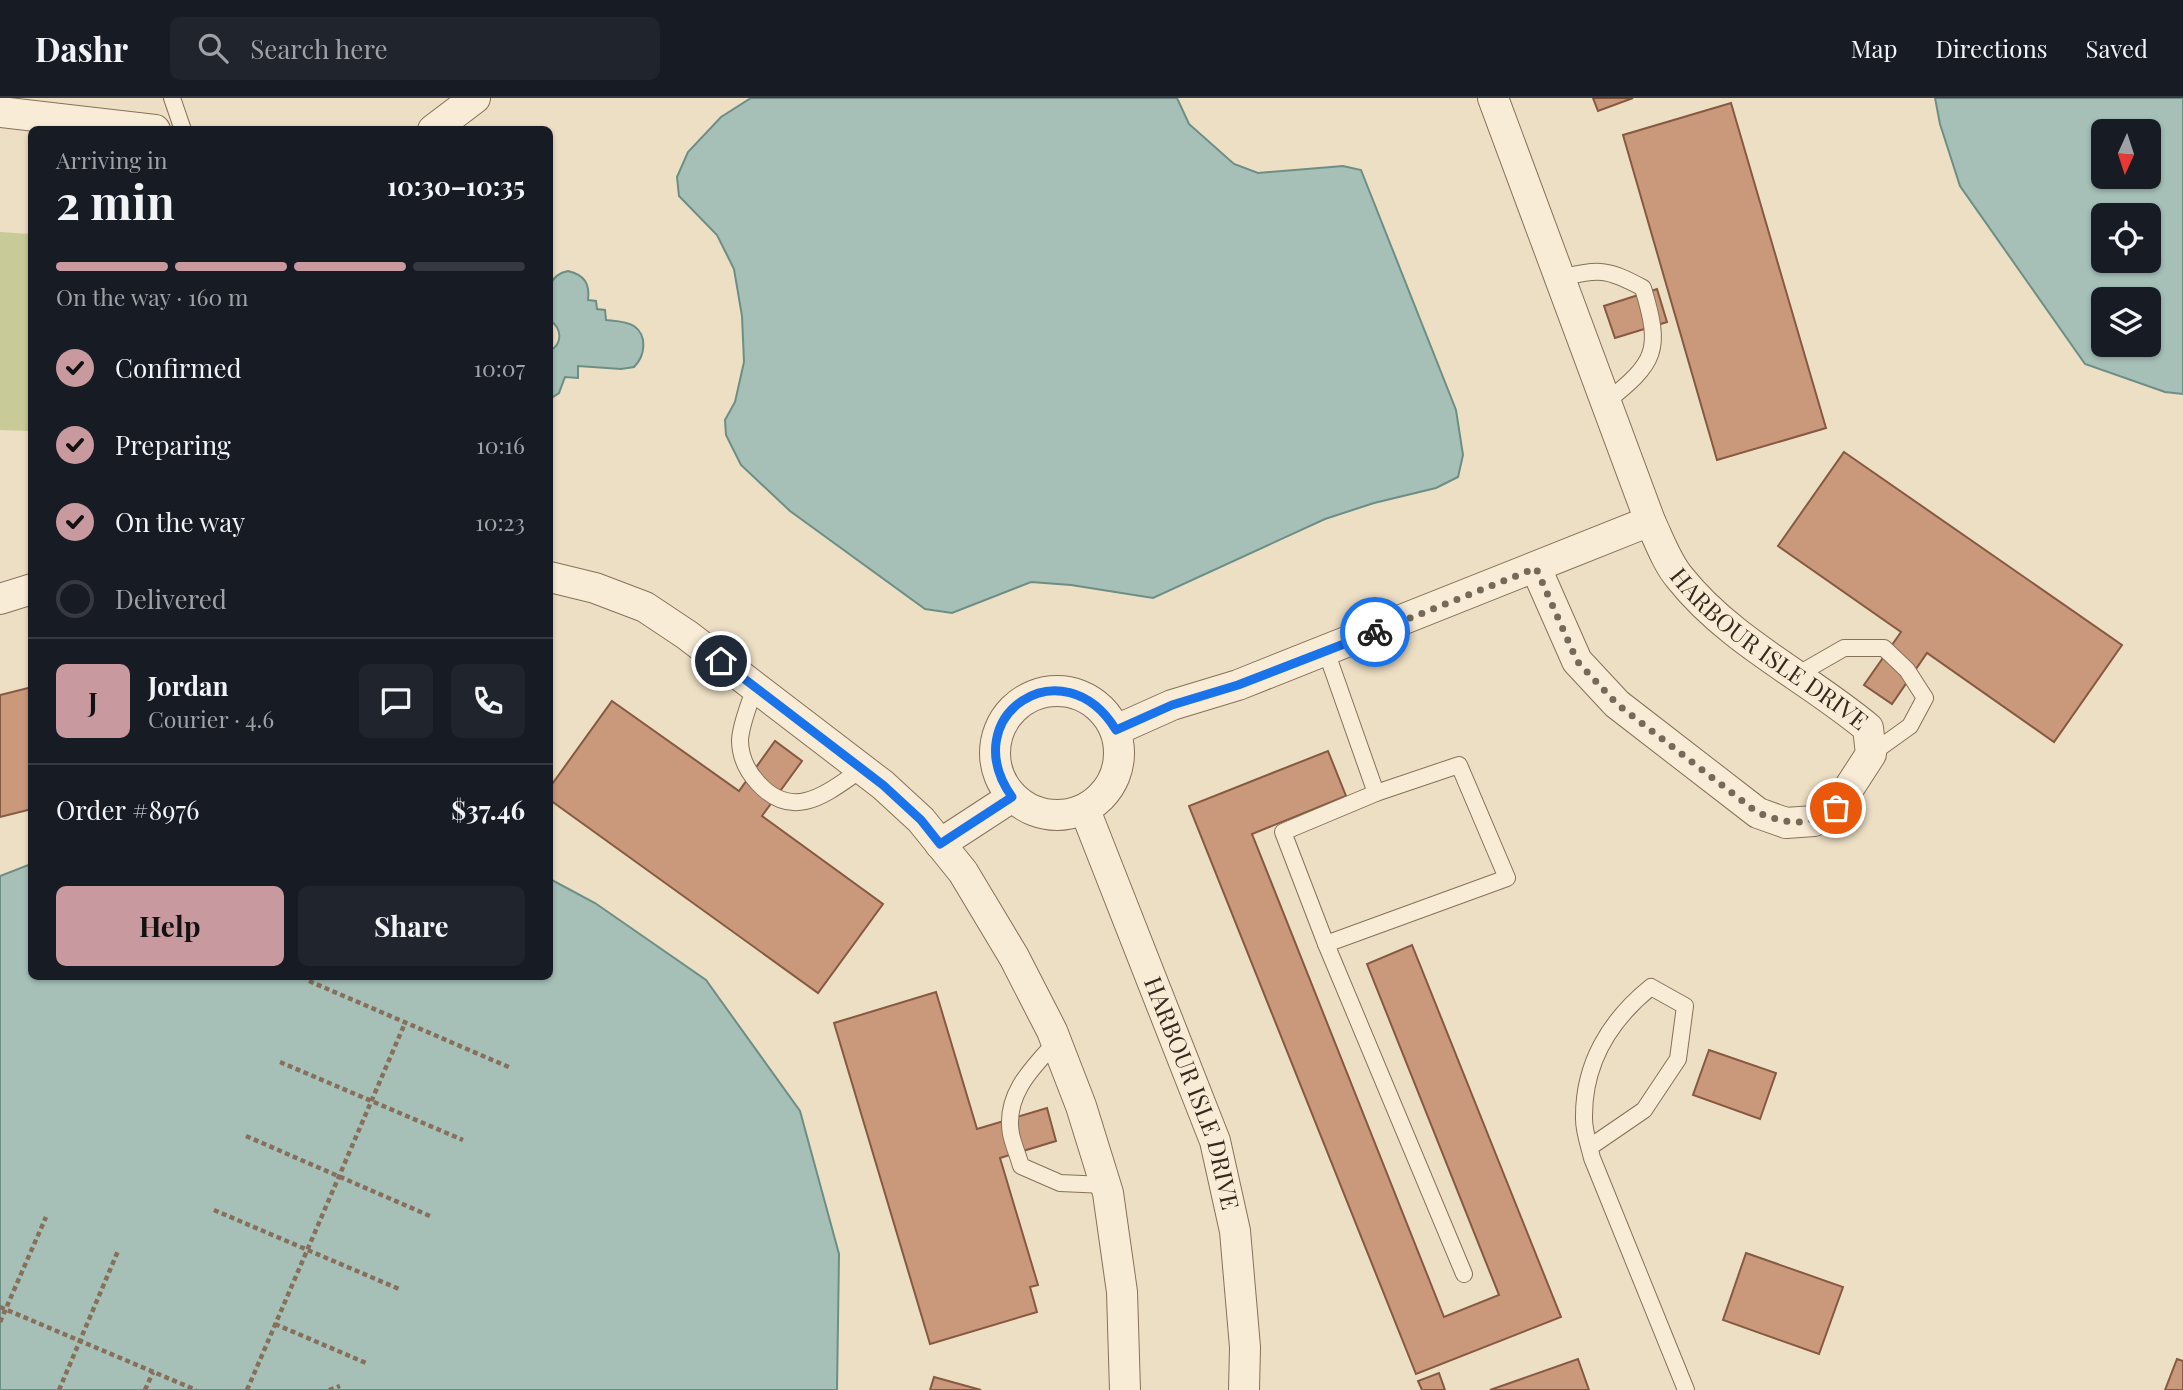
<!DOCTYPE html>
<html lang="en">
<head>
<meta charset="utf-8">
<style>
  body { margin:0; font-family:"Playfair Display",serif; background:#20242c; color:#f1f3f6; height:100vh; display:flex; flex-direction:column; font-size:26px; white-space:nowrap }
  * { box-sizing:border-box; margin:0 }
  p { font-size:23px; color:#9ea1a6 }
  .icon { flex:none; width:38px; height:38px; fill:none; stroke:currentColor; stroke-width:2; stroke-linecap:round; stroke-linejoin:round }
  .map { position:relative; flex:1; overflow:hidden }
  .side { position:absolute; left:28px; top:28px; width:525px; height:854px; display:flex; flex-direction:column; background:#171b24; border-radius:10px; box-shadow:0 2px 5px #0004 }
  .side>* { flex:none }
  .needle { width:46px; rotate:183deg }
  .buttons { position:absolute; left:2091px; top:21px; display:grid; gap:14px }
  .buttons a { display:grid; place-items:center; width:70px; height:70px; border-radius:10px; background:#171b24; box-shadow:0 2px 5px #0004; font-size:35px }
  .pin { position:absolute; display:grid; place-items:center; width:60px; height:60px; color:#fff; margin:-30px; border:4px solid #fff; border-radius:50%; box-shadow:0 2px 7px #0007 }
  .courier { position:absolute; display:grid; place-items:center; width:70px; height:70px; margin:-35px; border:5px solid #1a73e8; border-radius:50%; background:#fff; color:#222; box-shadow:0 2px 9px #0007 }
  .head em { font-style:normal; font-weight:700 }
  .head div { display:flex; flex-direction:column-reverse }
  .head { display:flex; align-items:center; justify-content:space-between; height:119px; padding:0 28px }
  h1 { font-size:46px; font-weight:700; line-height:52px }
  .bar { display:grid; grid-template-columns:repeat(4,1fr); gap:10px 7px; align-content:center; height:84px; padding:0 28px }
  .bar i { height:9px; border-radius:5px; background:#363941 }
  .bar .active { background:#c8999e }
  .bar p { grid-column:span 4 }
  .line { display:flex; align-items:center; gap:18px; padding:0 28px; border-top:2px solid #363941 }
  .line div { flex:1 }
  .round { display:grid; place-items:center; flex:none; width:74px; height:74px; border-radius:10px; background:#20242c }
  ol { padding:0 28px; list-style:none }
  li { display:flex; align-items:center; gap:21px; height:77px }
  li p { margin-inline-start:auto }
  li .icon { padding:7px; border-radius:50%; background:#c8999e; color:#111; stroke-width:4 }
  li:last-child { color:#9ea1a6 }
  li i { width:38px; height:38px; border:4px solid #363941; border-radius:50% }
  .button { display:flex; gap:14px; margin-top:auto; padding:14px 28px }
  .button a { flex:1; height:80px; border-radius:10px; background:#c8999e; color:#111; font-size:28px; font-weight:700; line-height:80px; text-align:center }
  .button a+a { background:#20242c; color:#f1f3f6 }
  header { display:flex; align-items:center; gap:42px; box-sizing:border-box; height:98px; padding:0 35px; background:#171b24; border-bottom:2px solid #363941 }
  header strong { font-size:33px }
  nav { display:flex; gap:38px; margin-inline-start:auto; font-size:24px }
  .search { width:490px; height:63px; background:#20242c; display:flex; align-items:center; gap:18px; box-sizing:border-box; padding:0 24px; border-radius:10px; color:#9ea1a6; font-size:26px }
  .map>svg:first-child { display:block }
  .green { fill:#c8cb98 }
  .water { fill:#a6c0b7; stroke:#6d8e84; stroke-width:2; fill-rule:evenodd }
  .building { fill:#ca987b; stroke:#865941; stroke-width:2 }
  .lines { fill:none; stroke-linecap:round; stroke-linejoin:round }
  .service-casing { stroke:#87705b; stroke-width:18 }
  .minor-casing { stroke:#87705b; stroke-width:32 }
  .path { stroke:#87705b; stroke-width:4.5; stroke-dasharray:5 3.5; stroke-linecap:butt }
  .service { stroke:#f8ecd7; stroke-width:16 }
  .minor { stroke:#f8ecd7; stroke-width:30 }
  .done { stroke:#776958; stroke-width:7; stroke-dasharray:0 12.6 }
  .route { stroke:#1a73e8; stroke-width:9 }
  .labels { text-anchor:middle; stroke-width:7; stroke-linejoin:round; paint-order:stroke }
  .street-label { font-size:24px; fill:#38291e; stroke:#f5e9d3 }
</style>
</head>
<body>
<header>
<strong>Dashr</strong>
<div class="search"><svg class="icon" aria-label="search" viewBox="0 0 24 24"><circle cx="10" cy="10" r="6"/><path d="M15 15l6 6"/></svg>Search here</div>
<nav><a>Map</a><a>Directions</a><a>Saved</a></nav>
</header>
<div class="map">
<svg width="2183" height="1292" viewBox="0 0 2183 1292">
  <rect width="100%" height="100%" fill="#eddfc4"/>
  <path class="green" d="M0,134l31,2v197l-31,-1z"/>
  <g class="water">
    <path d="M751,0h426l12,26 45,40 24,9 85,-7 18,4 95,240 7,45 -5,22 -22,11 -62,15 -49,16 -172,79 -82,-13 -40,-3 -79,31 -27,-4 -135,-98 -49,-46 -15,-30 -1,-15 10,-18 9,-40 -2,-46 -8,-47 -17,-34 -38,-39 -2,-19 11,-25 33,-35z"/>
    <path d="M1935,0h248v296l-18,-2 -80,-28 -125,-178 -20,-62zM2149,33v46h-45v-46zM2149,117v46h-45v-46zM2104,201h45v46h-45z"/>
    <path d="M568,173c17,4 22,13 20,29l8,1 1,8 8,1 1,10c9,1 20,1 28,6 14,10 11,30 0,41l-13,2 -43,-3v12l-13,-1 -6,16 -9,6v-48c13,-8 12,-22 0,-31 -1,-20 -7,-44 18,-49z"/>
    <path d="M31,766l1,112h518v-97l45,24 111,77 94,131 39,143 -2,136h-837v-514z"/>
  </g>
  <g class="building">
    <path d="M1593,0h40l-35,13z"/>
    <path d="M1731,5l95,325 -109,32 -94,-325z"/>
    <path d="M1657,191l10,33 -52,16 -11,-32z"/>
    <path d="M1844,354l278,193 -68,97 -127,-89 -35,51 -28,-19 37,-53 -123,-86z"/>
    <path d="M32,589v122l-32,8v-122z"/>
    <path d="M612,603l127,90 36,-50 27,20 -40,55 121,88 -65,89 -268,-193v-13z"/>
    <path d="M1328,653l18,45 -94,38 192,483 55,-22 -132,-331 45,-19 149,372 -145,57 -227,-568z"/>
    <path d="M936,894l41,137 70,-21 9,33 -56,17 38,127 -8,2 7,25 -107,32 -96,-321z"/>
    <path d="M1709,952l67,23 -16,46 -67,-24z"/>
    <path d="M1746,1155l97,34 -24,67 -96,-34z"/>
    <path d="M1578,1261l11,31h-99z"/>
    <path d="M2177,1261l6,2v29h-18z"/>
    <path d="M1439,1275l6,17h-23l-4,-9z"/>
    <path d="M934,1279l47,13h-51z"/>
  </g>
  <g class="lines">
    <defs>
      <g id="service">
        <path d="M172,0l11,32"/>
        <path d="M1560,180c40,-9 46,-10 83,10 19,63 13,74 -37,114"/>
        <path d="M1326,553l50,142 83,-28 48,113 -181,66 138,330"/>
        <path d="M1797,577l47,-27h40l23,22 18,28 -15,28 -39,28"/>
        <path d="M755,589c-5,16 -14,36 -15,53 0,17 7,31 18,43 36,40 70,9 104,-14"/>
        <path d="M1326,846l-43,-112 93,-39"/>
        <path d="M1056,944c-24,26 -52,53 -45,92 2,10 7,21 10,32l39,17 45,2"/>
        <path d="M1590,1049l54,-37 34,-51 7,-53 -34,-19c-41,33 -68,77 -67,132 0,13 5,26 8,39l94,232"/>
      </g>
      <g id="minor">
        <path id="s1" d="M1493,0l157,423c9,19 17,42 30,57 50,63 127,99 188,150l3,26 -35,54 -22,13 -28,2 -28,-10 -141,-109 -40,-43 -41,-93"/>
        <path d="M0,14l155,18"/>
        <path d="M433,32l42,-32"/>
        <path d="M550,479l45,11 50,19 42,28 196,150 38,35 42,52 51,85 38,74 29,75 27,87 14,99 3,98"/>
        <path d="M0,501l32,-10"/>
        <circle cx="1057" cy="655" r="62"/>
        <path d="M1116,632l56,-25 66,-20 412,-164"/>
        <path id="s2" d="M1085,712l130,331 20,90 10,116 -1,43"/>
        <path d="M940,746l72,-47"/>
      </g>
    </defs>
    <use href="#service" class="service-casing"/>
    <use href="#minor" class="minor-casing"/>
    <g class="path">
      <path d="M309,883l202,87"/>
      <path d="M280,964l183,78"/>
      <path d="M246,1038l184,80"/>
      <path d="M214,1112l185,79"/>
      <path d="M0,1209l196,83"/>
      <path d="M0,1224l46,-105"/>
      <path d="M275,1226l91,39"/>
      <path d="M59,1292l59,-139"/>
      <path d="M145,1292l8,-18"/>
      <path d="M247,1292l158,-367"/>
      <path d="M329,1292l11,-4"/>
    </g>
    <use href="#service" class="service"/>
    <use href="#minor" class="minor"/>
  </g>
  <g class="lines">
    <path class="done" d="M1375,534l161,-64 41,93 40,43 141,109c35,12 45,14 78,-5"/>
    <path class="route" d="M721,563l162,124 38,35 19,24 72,-47c-58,-82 52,-153 104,-67l56,-25 66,-20 137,-53"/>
  </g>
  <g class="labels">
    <g class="street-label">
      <text dy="8" stroke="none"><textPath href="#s1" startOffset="630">HARBOUR ISLE DRIVE</textPath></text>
      <text dy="8" stroke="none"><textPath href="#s2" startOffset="303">HARBOUR ISLE DRIVE</textPath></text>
    </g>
  </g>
</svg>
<div class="buttons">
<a><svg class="needle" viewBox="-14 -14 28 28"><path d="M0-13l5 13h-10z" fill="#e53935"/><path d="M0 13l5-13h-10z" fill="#9ea1a6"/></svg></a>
<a><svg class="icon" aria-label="locate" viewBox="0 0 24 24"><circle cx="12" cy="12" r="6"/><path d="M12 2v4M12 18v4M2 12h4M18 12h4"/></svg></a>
<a><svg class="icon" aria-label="layers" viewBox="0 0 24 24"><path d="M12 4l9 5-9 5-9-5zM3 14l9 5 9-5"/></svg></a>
</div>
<div class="pin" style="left:1836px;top:710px;background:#ea580c"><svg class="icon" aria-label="bag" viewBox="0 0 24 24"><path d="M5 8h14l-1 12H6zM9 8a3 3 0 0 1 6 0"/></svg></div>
<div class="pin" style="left:721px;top:563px;background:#1f2937"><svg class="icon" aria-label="home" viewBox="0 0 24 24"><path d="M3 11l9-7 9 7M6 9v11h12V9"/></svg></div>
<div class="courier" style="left:1375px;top:534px"><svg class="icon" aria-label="bike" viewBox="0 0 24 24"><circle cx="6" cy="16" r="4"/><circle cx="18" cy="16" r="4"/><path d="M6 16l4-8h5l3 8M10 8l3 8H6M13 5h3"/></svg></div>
<section class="side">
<div class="head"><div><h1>2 min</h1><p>Arriving in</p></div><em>10:30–10:35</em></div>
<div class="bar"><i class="active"></i><i class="active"></i><i class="active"></i><i></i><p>On the way · 160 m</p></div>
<ol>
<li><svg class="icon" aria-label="check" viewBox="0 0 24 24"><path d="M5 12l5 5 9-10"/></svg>Confirmed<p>10:07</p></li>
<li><svg class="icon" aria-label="check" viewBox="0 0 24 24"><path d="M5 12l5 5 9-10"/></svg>Preparing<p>10:16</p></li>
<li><svg class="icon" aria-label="check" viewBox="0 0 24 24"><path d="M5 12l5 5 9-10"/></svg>On the way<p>10:23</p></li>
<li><i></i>Delivered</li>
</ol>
<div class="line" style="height:126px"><b class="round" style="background:#c8999e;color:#111">J</b><div><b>Jordan</b><p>Courier · 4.6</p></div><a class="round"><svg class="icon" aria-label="chat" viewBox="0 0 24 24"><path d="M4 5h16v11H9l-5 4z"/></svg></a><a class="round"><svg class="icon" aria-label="phone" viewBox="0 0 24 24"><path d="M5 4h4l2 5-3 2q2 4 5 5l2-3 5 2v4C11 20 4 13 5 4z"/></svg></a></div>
<div class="line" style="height:91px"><div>Order #8976</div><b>$37.46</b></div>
<div class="button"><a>Help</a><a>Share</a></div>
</section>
</div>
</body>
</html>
